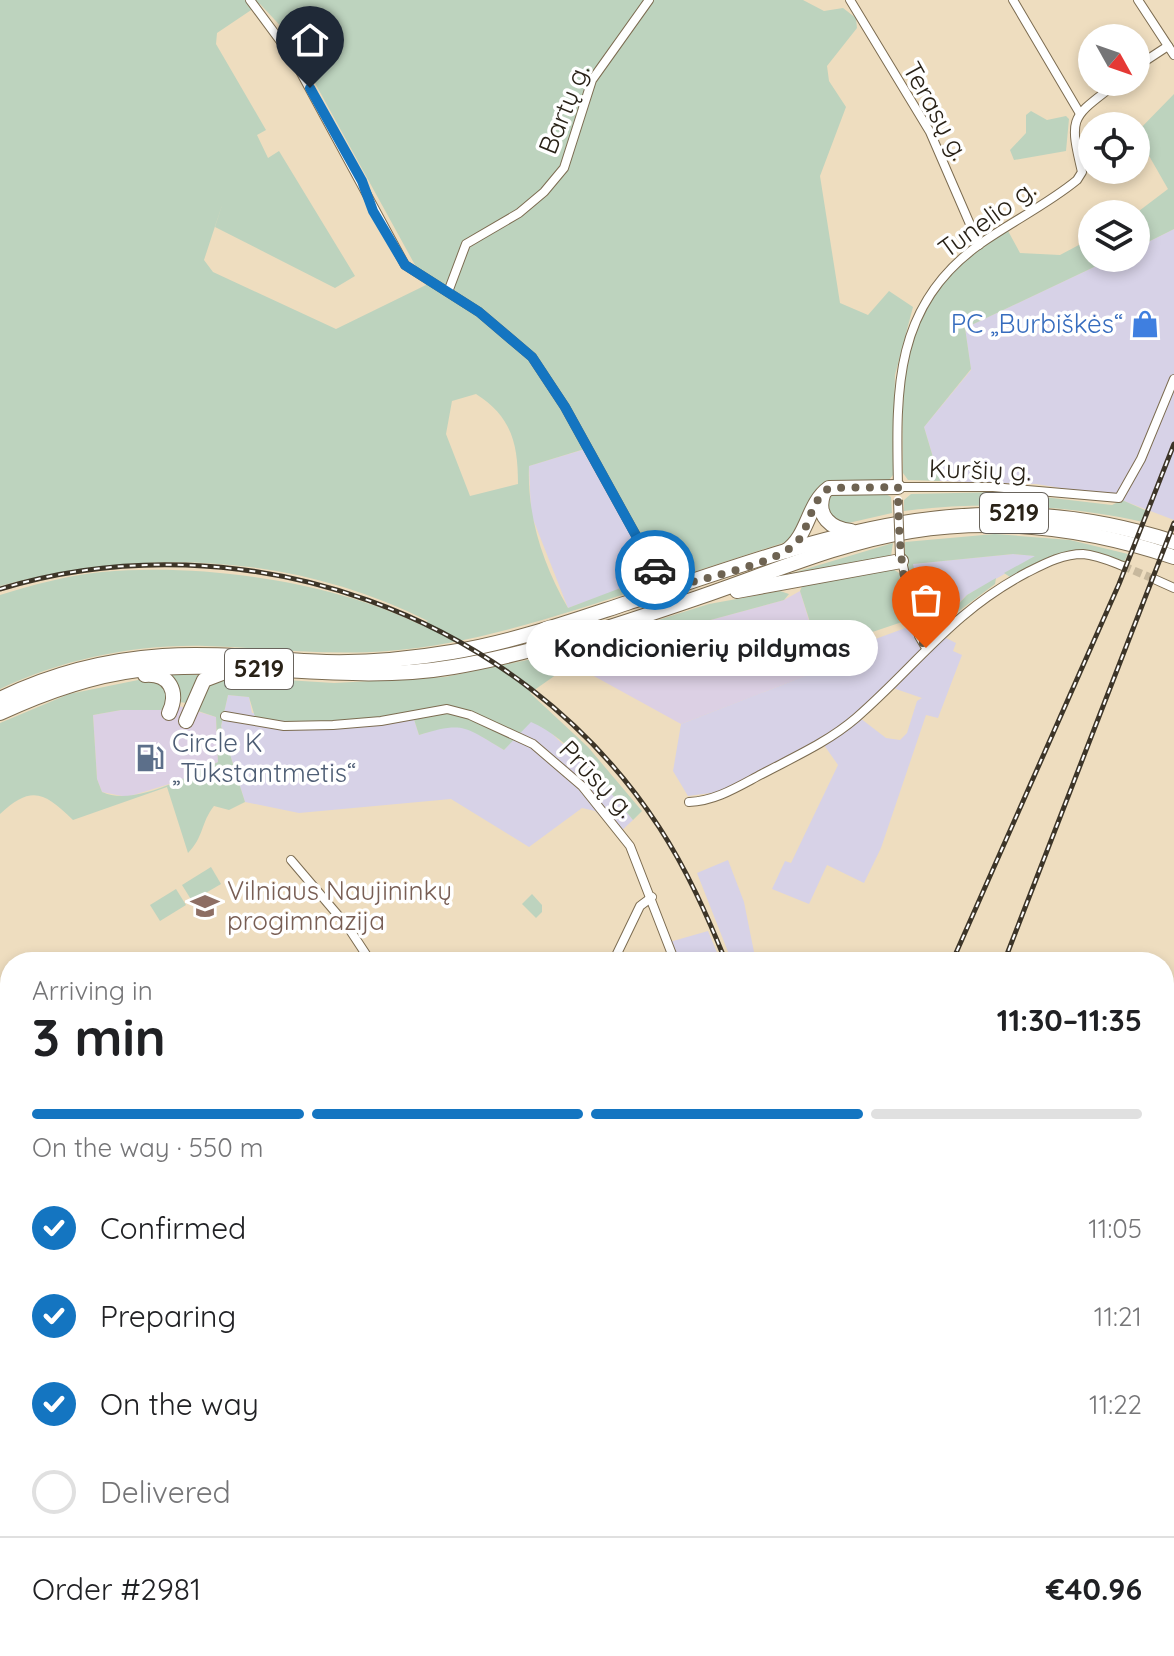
<!DOCTYPE html>
<html lang="en">
<head>
<meta charset="utf-8">
<style>
  body { margin:0; font-family:Quicksand,sans-serif; background:#f6f6f6; color:#202124; height:100vh; display:flex; flex-direction:column; font-size:30px; white-space:nowrap }
  * { box-sizing:border-box; margin:0 }
  p { font-size:26px; color:#757577 }
  .icon { flex:none; width:44px; height:44px; fill:none; stroke:currentColor; stroke-width:2; stroke-linecap:round; stroke-linejoin:round }
  .map { position:relative; flex:1; overflow:hidden }
  .panel { position:absolute; left:0px; top:952px; width:1174px; height:704px; display:flex; flex-direction:column; background:#fff; border-radius:32px 32px 0 0; box-shadow:0 4px 12px #0003 }
  .panel>* { flex:none }
  .needle { width:52px; rotate:130deg }
  .tools { position:absolute; left:1078px; top:24px; display:grid; gap:16px }
  .tools a { display:grid; place-items:center; width:72px; height:72px; border-radius:50%; background:#fff; box-shadow:0 4px 12px #0003; font-size:40px }
  .pin { position:absolute; display:grid; place-items:center; width:68px; height:68px; color:#fff; margin:-82px -34px; border-radius:50% 50% 50% 0; rotate:-45deg; box-shadow:0 0 8px #0007 }
  .pin .icon { rotate:45deg }
  .courier { position:absolute; display:grid; place-items:center; width:80px; height:80px; margin:-40px; border:6px solid #1475c1; border-radius:50%; background:#fff; color:#222; box-shadow:0 2px 10px #0007 }
  .bubble { position:absolute; height:56px; border-radius:28px; background:#fff; box-shadow:0 4px 12px #0003; font-size:26px; font-weight:700; line-height:56px; text-align:center }
  .headline em { font-style:normal; font-weight:700 }
  .headline div { display:flex; flex-direction:column-reverse }
  .headline { display:flex; align-items:center; justify-content:space-between; height:136px; padding:0 32px }
  h1 { font-size:52px; font-weight:700; line-height:60px }
  .bar { display:grid; grid-template-columns:repeat(4,1fr); gap:12px 8px; align-content:center; height:96px; padding:0 32px }
  .bar i { height:10px; border-radius:6px; background:#e0e0e0 }
  .bar .on { background:#1475c1 }
  .bar p { grid-column:span 4 }
  .line { display:flex; align-items:center; gap:20px; padding:0 32px; border-top:2px solid #e0e0e0 }
  .line div { flex:1 }
  ol { padding:0 32px; list-style:none }
  li { display:flex; align-items:center; gap:24px; height:88px }
  li p { margin-inline-start:auto }
  li .icon { padding:8px; border-radius:50%; background:#1475c1; color:#fff; stroke-width:4 }
  li:last-child { color:#757577 }
  li i { width:44px; height:44px; border:4px solid #e0e0e0; border-radius:50% }
  .map>svg:first-child { display:block }
  .commercial { fill:#dcd0e4 }
  .industrial { fill:#d7d2e7; fill-rule:evenodd }
  .green { fill:#bdd3be; fill-rule:evenodd }
  .lines { fill:none; stroke-linecap:round; stroke-linejoin:round }
  .minor-tunnel { stroke:#c7b89d; stroke-width:8; stroke-dasharray:8 4; stroke-linecap:butt }
  .minor-casing { stroke:#7c6c51; stroke-width:10 }
  .primary-casing { stroke:#7c6c51; stroke-width:14 }
  .trunk-casing { stroke:#7c6c51; stroke-width:16 }
  .minor { stroke:#fff; stroke-width:8 }
  .primary { stroke:#fff; stroke-width:12 }
  .trunk { stroke:#fff; stroke-width:14 }
  .rail-casing { stroke:#3d3528; stroke-width:5 }
  .rail { stroke:#fff; stroke-width:2; stroke-dasharray:6; stroke-linecap:butt }
  .minor-bridge-casing { stroke:#7c6c51; stroke-width:10; stroke-linecap:butt }
  .minor-bridge { stroke:#fff; stroke-width:8 }
  .done { stroke:#6e6352; stroke-width:8; stroke-dasharray:0 14.4 }
  .route { stroke:#1475c1; stroke-width:10 }
  .labels { text-anchor:middle; stroke-width:7; stroke-linejoin:round; paint-order:stroke }
  .shield { fill:#fff; stroke:#69645d; stroke-width:2 }
  .shield-label { font-size:24px; font-weight:bold; fill:#292217 }
  .street-label { font-size:26px; fill:#292217; stroke:#fff }
  .shop-label { font-size:26px; fill:#366cbe; stroke:#fff; text-anchor:end }
  .service-label { font-size:26px; fill:#4e5e75; stroke:#fff; text-anchor:start }
  .education-label { font-size:26px; fill:#785e54; stroke:#fff; text-anchor:start }
</style>
</head>
<body>
<div class="map">
<svg width="1174" height="1656" viewBox="0 0 1174 1656">
  <rect width="100%" height="100%" fill="#eeddbf"/>
  <g class="commercial">
    <path d="M800,591l24,78 -143,55 -89,-49 -6,-18 21,-9 177,-48z"/>
    <path d="M169,703l47,14 2,45 -39,19 -52,16 -25,-5 -5,-13 -4,-64 28,-5h39z"/>
    <path d="M0,1265l10,13v117l-10,-12z"/>
    <path d="M1174,1390v163l-10,-4v-133z"/>
    <path d="M10,1441v27l-10,9v-28z"/>
    <path d="M354,1646h126l14,10h-147z"/>
  </g>
  <g class="industrial">
    <path d="M1174,229v291l-63,-24 -75,-12 -96,-3 -16,-54 47,-57 -6,-42 148,-70h23v-10z"/>
    <path d="M592,447l65,117 -15,7 -1,7 -7,6 -66,24 -37,-94 -2,-48z"/>
    <path d="M1013,554l24,2 -70,39 -29,27 -18,34 22,-20 14,7 -3,8 9,4 -24,63 -12,-3 -45,133 -17,35 -37,-18 -18,39 -37,-15 13,-28 6,2 47,-98 -14,-20 -90,45 -46,6 -15,-25 8,-47 142,-55 -2,-10 98,-36 10,2 -17,-61zM890,687l32,11 -5,3 -10,32 -7,7 -14,-2 -26,-20z"/>
    <path d="M228,695l21,2 3,16h160l7,22 31,-10 15,1 39,24 26,-29 17,8 56,54 30,37 -15,14 -23,-23 -13,-3 -53,39 -78,-48 -152,14 -54,-11 -24,-76z"/>
    <path d="M728,860l16,42 12,60h-24l-35,-89z"/>
    <path d="M708,931l13,31h-49l-6,-19z"/>
    <path d="M1164,1549l10,4v41l-10,-6z"/>
    <path d="M1068,1646h78l19,10h-101z"/>
  </g>
  <g class="green">
    <path d="M0,0h803l21,11 19,-3 13,10 1,10 -30,38 2,15 17,26 -26,69 20,127 28,12 21,-24 24,16 -18,68 -2,100 -4,5 -55,1 -45,60 -114,37 -13,-7 -71,-124 -62,19c-2,50 14,99 39,142l71,-27 2,-10 12,3 -6,13c-85,27 -169,57 -259,64 -61,5 -121,-3 -182,-5 -70,-2 -143,13 -206,43v-94c33,-10 68,-20 102,-23 99,-9 230,9 319,53l7,-4c-134,-67 -285,-74 -428,-35zM260,4l28,30 138,251 -90,44 -123,-57 -9,-12 19,-58 -8,25 120,61 20,-12 -76,-125 -11,7 -11,-23 9,-5 -50,-86 1,-11zM476,394c36,23 42,50 42,90l-48,12 -24,-62 6,-33z"/>
    <path d="M1174,94v135l-38,19 -1,-34 33,-25 -32,-56z"/>
    <path d="M1031,111l16,9 19,-4 3,3 -3,32 -52,9 -4,-10 16,-17v-18z"/>
    <path d="M1007,229l13,24 40,2 32,-17v20h21l-148,70 6,41 -47,58 16,54 -32,-1 -5,-7c-1,-67 -4,-145 44,-199 16,-18 41,-31 60,-45z"/>
    <path d="M1000,492l112,13 10,-5 25,11 -4,11c-75,-17 -160,-21 -239,-11v-11l7,-6z"/>
    <path d="M884,493l7,4 1,16 -48,11h-5l-15,-19 9,-11z"/>
    <path d="M995,534l75,6 58,14 -4,8c-47,-20 -71,-9 -114,15l-6,-4 31,-17 -22,-2 -100,10 12,55 6,5 -12,-1 -14,-61v-20z"/>
    <path d="M893,543l-2,13 -132,27z"/>
    <path d="M890,567l9,6 9,47 -89,30 -19,-59 3,-7z"/>
    <path d="M996,578l-1,6 -60,45 32,-34z"/>
    <path d="M780,591l9,3 -5,6 -177,48 -21,9 3,8 -9,-6h-9l-8,11 -33,23 58,54 54,64 -9,9c-28,-34 -61,-80 -102,-98l-27,28c-39,-23 -40,-29 -85,-15l-7,-22c-51,8 -106,13 -157,4l-6,-20 -21,-2 -7,31 24,76 -16,8 -15,-4c-13,16 -10,31 -26,47l-21,-66 -94,33c-28,-27 -41,-36 -73,-6v-91l69,-29 84,-17 16,11 -5,21 -4,1h-39l-28,5 4,64 5,13c31,15 87,-16 116,-30l-2,-45 -21,-7 10,-24 15,-10 114,7 111,-6 92,-19 172,-54z"/>
    <path d="M168,675h34l-15,28 -8,-1z"/>
    <path d="M211,867l10,17 -29,17 -10,-16z"/>
    <path d="M176,889l10,16 -26,16 -10,-16z"/>
    <path d="M532,894l10,11v7l-6,6 -14,-14z"/>
    <path d="M1174,1201l-5,17 5,4v50l-9,14 -1,-40 6,-13 -6,-4v-10z"/>
  </g>
  <g class="lines">
    <path class="minor-tunnel" d="M1123,566l31,13"/>
    <defs>
      <g id="minor">
        <path d="M250,0l43,58 112,207 74,47 53,45 33,50 89,161"/>
        <path d="M850,0l80,132 49,113"/>
        <path d="M1013,0l66,112"/>
        <path d="M1138,0l36,55"/>
        <path d="M1136,67l32,-21"/>
        <path d="M448,292l18,-48 53,-31 25,-21 20,-24 28,-88 57,-80"/>
        <path d="M898,487c-2,-96 -5,-181 82,-243 31,-22 68,-40 97,-64l5,-8c-14,-58 -10,-54 36,-90"/>
        <path d="M898,487h95l126,11 22,-39 33,-80"/>
        <path d="M901,557l18,79 7,12"/>
        <path d="M1154,579l20,9"/>
        <path d="M225,716l59,10 49,-1 48,-4 66,-12 23,6 63,29 49,42 48,60 45,116"/>
        <path d="M689,802c27,-1 50,-16 73,-28 32,-17 66,-32 94,-56 61,-53 95,-105 170,-145 18,-9 36,-19 57,-19 14,1 27,7 40,12"/>
        <path d="M291,860l57,67 23,35"/>
        <path d="M613,962l27,-56 12,-9"/>
        <path d="M1164,1381l10,-25"/>
        <path d="M0,1432l10,-8"/>
        <path d="M0,1541l10,12"/>
        <path d="M87,1646l8,10"/>
        <path d="M1162,1646l12,7"/>
        <path d="M136,1656l5,-10"/>
        <path d="M543,1656l4,-10"/>
        <path d="M566,1656l4,-10"/>
        <path d="M1057,1656l4,-10"/>
      </g>
      <g id="primary">
        <path d="M0,1253l10,14"/>
        <path d="M503,1646l15,10"/>
      </g>
      <g id="trunk">
        <path d="M823,495c-7,21 8,34 28,36"/>
        <path d="M786,551c23,-16 21,-47 43,-63l69,-1"/>
        <path d="M737,591l164,-30"/>
        <path d="M643,597l13,-18 -2,-11"/>
        <path d="M145,675c25,-2 34,17 24,38"/>
        <path d="M0,699c51,-25 106,-39 163,-43 54,-4 109,4 163,6 42,1 85,-3 126,-10 61,-10 117,-30 175,-49 192,-64 344,-126 547,-61"/>
        <path d="M0,713c43,-20 90,-37 138,-43 105,-12 210,15 315,-3 82,-14 165,-42 244,-69 71,-24 140,-55 214,-67 88,-14 179,-2 263,26"/>
        <path d="M186,721l18,-41 21,-8"/>
      </g>
    </defs>
    <use href="#minor" class="minor-casing"/>
    <use href="#primary" class="primary-casing"/>
    <use href="#trunk" class="trunk-casing"/>
    <use href="#minor" class="minor"/>
    <use href="#primary" class="primary"/>
    <use href="#trunk" class="trunk"/>
    <defs>
      <g id="rail">
        <path d="M0,589c243,-74 520,25 659,238 28,43 48,88 67,135"/>
        <path d="M952,962l167,-378 55,-140"/>
        <path d="M1004,962l170,-439"/>
        <path d="M620,1656l3,-10"/>
        <path d="M639,1656l5,-10"/>
      </g>
    </defs>
    <use href="#rail" class="rail-casing"/>
    <use href="#rail" class="rail"/>
    <defs>
      <path id="minor-bridge" d="M898,500l2,56"/>
    </defs>
    <use href="#minor-bridge" class="minor-bridge-casing"/>
    <use href="#minor-bridge" class="minor-bridge"/>
  </g>
  <g class="lines">
    <path class="done" d="M655,570l27,15c28,-9 98,-22 116,-44 13,-18 12,-39 31,-53l69,-1c0,43 4,126 28,161"/>
    <path class="route" d="M310,88l52,93 11,30 32,54 74,47 53,45 33,50 90,163"/>
  </g>
  <defs>
    <symbol id="shop-bare" viewBox="-9 -9 18 18"><path d="M-5-2.5h2.3a2.7 3.5 0 0 1 5.4 0H5L5.5 6h-11ZM-1.5-2.5h3a1.5 2.3 0 0 0-3 0Z" fill="#3f7fe0" stroke="#fff" stroke-width="2.5" paint-order="stroke"/></symbol>
    <symbol id="fuel-bare" viewBox="-9 -9 18 18"><path d="M-5.5-6h7V0h2V4h1.3V-2.5L3-4.5l.8-.8L6-3V5H2.5V1h-1V6h-7ZM-4.2-4.7v3.2H.2V-4.7Z" fill="#5c6f8a" stroke="#fff" stroke-width="2.5" paint-order="stroke"/></symbol>
    <symbol id="school-bare" viewBox="-9 -9 18 18"><path d="M0-5L7-2L0 1L-7-2ZM-4 1L0 2.5L4 1V4Q0 6-4 4Z" fill="#8d6e63" stroke="#fff" stroke-width="2.5" paint-order="stroke"/></symbol>
  </defs>
  <g fill-rule="evenodd">
    <use href="#shop-bare" x="1125" y="304" width="40" height="40"/>
    <use href="#fuel-bare" x="130" y="738" width="40" height="40"/>
    <use href="#school-bare" x="185" y="886" width="40" height="40"/>
  </g>
  <g class="labels">
    <g class="shield">
      <rect x="980" y="493" width="68" height="40" rx="6"/>
      <rect x="225" y="649" width="68" height="40" rx="6"/>
    </g>
    <g class="shield-label">
      <text x="1014" y="521">5219</text>
      <text x="259" y="677">5219</text>
    </g>
    <g class="street-label">
      <text transform="translate(564 109) rotate(-68)" y="9">Bartų g.</text>
      <text transform="translate(936 111) rotate(61)" y="9">Terasų g.</text>
      <text transform="translate(987 219) rotate(-36)" y="9">Tunelio g.</text>
      <text transform="translate(980 470) rotate(2)" y="9">Kuršių g.</text>
      <text transform="translate(597 779) rotate(46)" y="9">Prūsų g.</text>
    </g>
    <g class="shop-label">
      <text x="1123" y="333">PC „Burbiškės“</text>
    </g>
    <g class="service-label">
      <text x="172" y="752">Circle K<tspan x="172" dy="30">„Tūkstantmetis“</tspan></text>
    </g>
    <g class="education-label">
      <text x="227" y="900">Vilniaus Naujininkų<tspan x="227" dy="30">progimnazija</tspan></text>
    </g>
  </g>
</svg>
<div class="tools">
<a><svg class="needle" viewBox="-14 -14 28 28"><path d="M0-13l5 13h-10z" fill="#e53935"/><path d="M0 13l5-13h-10z" fill="#757577"/></svg></a>
<a><svg class="icon" aria-label="locate" viewBox="0 0 24 24"><circle cx="12" cy="12" r="6"/><path d="M12 2v4M12 18v4M2 12h4M18 12h4"/></svg></a>
<a><svg class="icon" aria-label="layers" viewBox="0 0 24 24"><path d="M12 4l9 5-9 5-9-5zM3 14l9 5 9-5"/></svg></a>
</div>
<div class="pin" style="left:926px;top:648px;background:#ea580c"><svg class="icon" aria-label="bag" viewBox="0 0 24 24"><path d="M5 8h14l-1 12H6zM9 8a3 3 0 0 1 6 0"/></svg></div>
<div class="pin" style="left:310px;top:88px;background:#1f2937"><svg class="icon" aria-label="home" viewBox="0 0 24 24"><path d="M3 11l9-7 9 7M6 9v11h12V9"/></svg></div>
<div class="courier" style="left:655px;top:570px"><svg class="icon" aria-label="car" viewBox="0 0 24 24"><path d="M5 17H2v-5l4-1 3-4h7l3 4 3 1v5h-3M9 17h6M6 11h13"/><circle cx="7" cy="17" r="2"/><circle cx="17" cy="17" r="2"/></svg></div>
<div class="bubble" style="left:526px;top:620px;width:352px">Kondicionierių pildymas</div>
<section class="panel">
<div class="headline"><div><h1>3 min</h1><p>Arriving in</p></div><em>11:30–11:35</em></div>
<div class="bar"><i class="on"></i><i class="on"></i><i class="on"></i><i></i><p>On the way · 550 m</p></div>
<ol>
<li><svg class="icon" aria-label="check" viewBox="0 0 24 24"><path d="M5 12l5 5 9-10"/></svg>Confirmed<p>11:05</p></li>
<li><svg class="icon" aria-label="check" viewBox="0 0 24 24"><path d="M5 12l5 5 9-10"/></svg>Preparing<p>11:21</p></li>
<li><svg class="icon" aria-label="check" viewBox="0 0 24 24"><path d="M5 12l5 5 9-10"/></svg>On the way<p>11:22</p></li>
<li><i></i>Delivered</li>
</ol>
<div class="line" style="height:104px"><div>Order #2981</div><b>€40.96</b></div>
</section>
</div>
</body>
</html>
